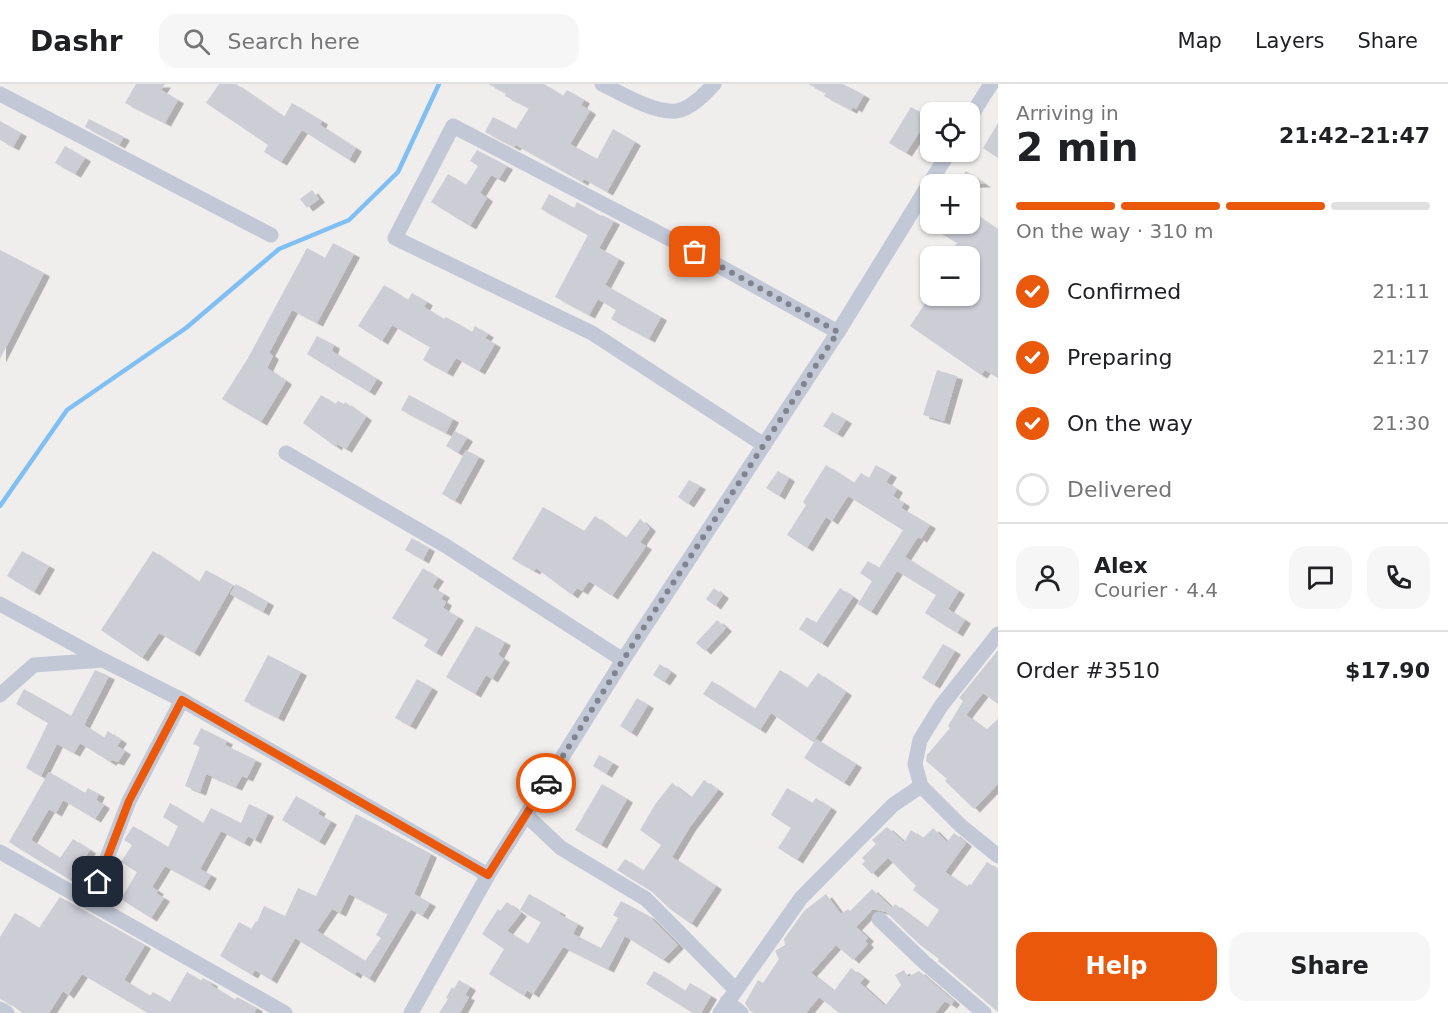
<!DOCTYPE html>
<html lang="en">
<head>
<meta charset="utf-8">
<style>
  body { margin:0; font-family:"DejaVu Sans",sans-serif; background:#f6f6f6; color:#202124; height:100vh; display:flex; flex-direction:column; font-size:22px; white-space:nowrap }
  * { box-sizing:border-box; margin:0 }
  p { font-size:20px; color:#757577 }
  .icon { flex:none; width:33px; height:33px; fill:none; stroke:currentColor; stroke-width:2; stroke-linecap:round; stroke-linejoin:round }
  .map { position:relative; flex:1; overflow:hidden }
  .side { display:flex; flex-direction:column; background:#fff; width:450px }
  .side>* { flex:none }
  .fabs { position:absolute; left:920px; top:18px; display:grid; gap:12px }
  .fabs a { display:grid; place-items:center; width:60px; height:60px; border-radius:12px; background:#fff; box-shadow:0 2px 4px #0004; font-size:30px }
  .pin { position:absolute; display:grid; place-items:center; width:51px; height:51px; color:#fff; margin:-26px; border-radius:12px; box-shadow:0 3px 9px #0006 }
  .courier { position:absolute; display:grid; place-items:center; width:60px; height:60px; margin:-30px; border:4px solid #ea580c; border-radius:50%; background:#fff; color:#222; box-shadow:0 2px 8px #0007 }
  .overview em { font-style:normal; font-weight:700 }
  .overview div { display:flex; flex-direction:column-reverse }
  .overview { display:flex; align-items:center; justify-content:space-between; height:102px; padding:0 18px }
  h1 { font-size:39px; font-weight:700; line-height:45px }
  .bar { display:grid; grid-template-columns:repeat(4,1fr); gap:9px 6px; align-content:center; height:72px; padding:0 18px }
  .bar i { height:8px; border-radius:4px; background:#e0e0e0 }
  .bar .active { background:#ea580c }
  .bar p { grid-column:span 4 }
  .line { display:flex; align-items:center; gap:15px; padding:0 18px; border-top:2px solid #e0e0e0 }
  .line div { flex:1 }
  .round { display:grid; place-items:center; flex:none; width:63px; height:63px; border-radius:18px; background:#f6f6f6 }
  ol { padding:0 18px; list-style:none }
  li { display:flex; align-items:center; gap:18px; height:66px }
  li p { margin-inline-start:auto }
  li .icon { padding:6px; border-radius:50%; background:#ea580c; color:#fff; stroke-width:4 }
  li:last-child { color:#757577 }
  li i { width:33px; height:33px; border:3px solid #e0e0e0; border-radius:50% }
  .button { display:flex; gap:12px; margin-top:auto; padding:12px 18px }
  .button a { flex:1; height:69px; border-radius:18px; background:#ea580c; color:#fff; font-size:24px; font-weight:700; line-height:69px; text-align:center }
  .button a+a { background:#f6f6f6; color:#202124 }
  header { display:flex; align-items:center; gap:36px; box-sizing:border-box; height:84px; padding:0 30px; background:#fff; border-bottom:2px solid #e0e0e0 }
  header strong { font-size:28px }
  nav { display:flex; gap:33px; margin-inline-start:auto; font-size:21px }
  .search { width:420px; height:54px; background:#f6f6f6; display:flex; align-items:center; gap:15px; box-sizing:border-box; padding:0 21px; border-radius:18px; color:#757577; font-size:22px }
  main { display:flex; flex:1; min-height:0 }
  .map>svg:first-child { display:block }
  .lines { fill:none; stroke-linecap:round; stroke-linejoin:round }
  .stream { stroke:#80bff3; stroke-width:4.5 }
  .building { fill:#cccdd5; fill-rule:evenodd; filter:url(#shadow) }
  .minor { stroke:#c2c8d6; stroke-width:15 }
  .done { stroke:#80848f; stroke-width:6; stroke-dasharray:0 10.8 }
  .route { stroke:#ea580c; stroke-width:8 }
</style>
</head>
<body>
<header>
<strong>Dashr</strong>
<div class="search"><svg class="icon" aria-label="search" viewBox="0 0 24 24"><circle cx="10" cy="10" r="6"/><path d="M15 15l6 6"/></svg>Search here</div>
<nav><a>Map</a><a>Layers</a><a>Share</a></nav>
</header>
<main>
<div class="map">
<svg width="998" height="929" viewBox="0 0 998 929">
  <defs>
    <filter id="shadow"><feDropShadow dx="6" dy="3.5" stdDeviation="0" flood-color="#0004"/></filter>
  </defs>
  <rect width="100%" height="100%" fill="#f0eded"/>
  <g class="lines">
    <path class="stream" d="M0,422l67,-96 119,-82 93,-79 70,-29 49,-48 41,-88"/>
  </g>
  <g class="building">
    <path d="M136,0h29l-4,6 17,10 -13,23 -40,-20z"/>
    <path d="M219,0h17l48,33 8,-14 30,18 -2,4 36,23 -7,12 -47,-30 -21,32 -17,-10 4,-7 -62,-42z"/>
    <path d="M488,0h56l19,12 4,-6 17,10 -3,5 9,6 -20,33 27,15 16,-30 22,13 -28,50 -23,-13 -2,3 -66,-37 -2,2 -29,-15 8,-15 23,12 13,-21 -24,-12 1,-3z"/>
    <path d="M808,0h35l21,11 -8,14 -3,-2 -2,3 -27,-14 2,-3z"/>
    <path d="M911,23l18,10 -23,36 -17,-10z"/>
    <path d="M89,35l35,18 -5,8 -34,-18z"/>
    <path d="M0,37l21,12 -8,14 -13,-7z"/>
    <path d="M998,39v35l-15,-10z"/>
    <path d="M65,62l20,12 -10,16 -20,-11z"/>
    <path d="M477,66l30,16 -8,13 -8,-4 -11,18 7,5 -17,28 -39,-24 17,-28 18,11 12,-19 -8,-5z"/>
    <path d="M966,87l19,13h-28z"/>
    <path d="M312,106l7,9 -12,9 -7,-9z"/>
    <path d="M549,110l25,14 3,-6 24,14 1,-1 12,6 -15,27 20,11 -14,26 56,32 -12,22 -38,-20 5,-9 -18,-11 -9,16 -34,-18 33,-62 -47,-26z"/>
    <path d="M969,126l29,20v148l-13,-8 -4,5 -71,-49 20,-30h39v-40h-22l10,-13 -31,-19h43z"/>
    <path d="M333,159l21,11 -37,69 -25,-13 -23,43 4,3 -6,12 19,13 -25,41 -39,-23 26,-41 59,-110 18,10z"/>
    <path d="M0,166l44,23 -44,86z"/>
    <path d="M384,201l24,15 4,-7 15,9 -3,5 20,12 2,-2 26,15 3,-6 13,8 -3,4 10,6 -16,27 -23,-13 -9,15 -24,-13 7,-13 -38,-22 -10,16 -24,-15z"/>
    <path d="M317,252l17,9 -2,6 45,28 -8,13 -62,-38z"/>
    <path d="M937,286l20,6 -13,45 -21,-6z"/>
    <path d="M321,311l14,9 3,-3 6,3 1,-2 21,15 -20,32 -9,-5 -1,3 -33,-24z"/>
    <path d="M409,311l44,24 -7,14 -45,-23z"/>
    <path d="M832,328l14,8 -9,14 -14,-8z"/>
    <path d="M455,347l12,7 -9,15 -12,-7z"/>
    <path d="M466,366l13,7 -24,44 -13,-7z"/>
    <path d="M826,381l28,18 7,-10 8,5 7,-13 15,9 -5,8 11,7 -4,7 11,7 -3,5 29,17 -9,14 -3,-2 -13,20 54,34 -11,18 17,11 -8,13 -32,-20 11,-18 -39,-24 -26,41 -13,-8 14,-23 -12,-8 8,-12 11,7 24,-38 -55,-34 -16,25 -6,-4 -19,31 -20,-13 19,-30 -3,-3z"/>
    <path d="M778,387l11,7 -10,18 -13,-8z"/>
    <path d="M689,396l11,6 -12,18 -10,-7z"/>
    <path d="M543,423l41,24 11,-15 31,22 14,-19 10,9 -9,13v2l5,3 -34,50 -23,-15 -7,10 -5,-3 -5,7 -36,-27 -2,3 -22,-12z"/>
    <path d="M412,454l17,10 -6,12 -18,-10z"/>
    <path d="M22,467l27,15 -15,26 -27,-16z"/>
    <path d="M153,467l46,31 7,-12 27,15 -39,68 -35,-20 -17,25 -41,-28z"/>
    <path d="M423,484l15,10 -6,9 12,7 -3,5 5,3 -3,6 15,9 -22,36 -12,-7 4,-7 -36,-21z"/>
    <path d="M236,500l32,18 -5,10 -33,-18z"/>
    <path d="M714,504l9,7 -8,11 -9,-7z"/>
    <path d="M840,504l13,9 -31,47 -23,-15 8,-12 9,6z"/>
    <path d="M717,536l9,8 -21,23 -9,-8z"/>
    <path d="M476,542l29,16 -7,13 6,4 -12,20 -6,-4 -11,19 -29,-17z"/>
    <path d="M943,560l12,7 -21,34 -12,-7z"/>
    <path d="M998,566v54l-15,-11 -17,22 20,15 12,-11v65l-24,25 -29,-28 2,-2 -21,-18 1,-6 23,-27 -2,-2 15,-25 -4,-3z"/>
    <path d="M268,571l33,17 -23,46 -34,-17z"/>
    <path d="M660,580l11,8 -7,10 -11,-7z"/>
    <path d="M95,586l14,6 -25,49 20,13 4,-7 13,9 -4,6 8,5 -7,11 -6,-2 -2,2 -30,-19 -6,10 -17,-9 -16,32 -15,-8 22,-45 -32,-19 8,-15 47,27z"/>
    <path d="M780,586l27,18 11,-15 28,19 -33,50 -42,-29 -11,17 -57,-36 9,-13 43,28z"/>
    <path d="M417,595l15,9 -22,38 -15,-8z"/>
    <path d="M637,614l11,7 -17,28 -11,-7z"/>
    <path d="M201,644l26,13 -2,4 31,15 -9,18 -5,-2 -6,11 -30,-13 -6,18 -15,-6 15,-39 -7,-3z"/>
    <path d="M816,655l40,25 -12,19 -40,-25z"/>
    <path d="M599,671l14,8 -7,11 -13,-8z"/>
    <path d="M49,688l36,21 3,-5 11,6 -3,6 8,5 -9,14 -32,-19 -7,13 -7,-4 -18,31 29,18 13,-19 17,11 -20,30 -61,-38z"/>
    <path d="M704,696l14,10 -28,37 -18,30 44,29 -25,38 -21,-15 -19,-18 -34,-21 8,-11 18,12 18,-26 -21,-15 16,-27 16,-20 19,15z"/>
    <path d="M602,700l25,15 -26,46 -26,-15z"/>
    <path d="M787,704l25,15 4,-5 15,10 -34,52 -19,-12 13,-20 -20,-13z"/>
    <path d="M296,712l24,14 -2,4 13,7 -12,21 -37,-22z"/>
    <path d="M170,719l33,20 8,-15 30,15 8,-19 19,9 -13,27 -7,-4 -4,7 -23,-12 -21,38 11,6 -7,12 -39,-21 -13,21 6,4 -2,2 8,5 -13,20 -30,-19 16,-27 -16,-10 11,-17 -8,-5 9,-14 35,21 10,-21 -15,-9z"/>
    <path d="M356,730l75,40 -17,40 16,9 -8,13 -11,-7 -42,70 -12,-8 -2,4 -60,-37 -24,42 -16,-10 -3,5 -32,-19 19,-34 12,7 5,-8 1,1 7,-16 21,10 13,-28 18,8zM349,810l39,20 -12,21 5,3 -16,23 -48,-30 15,-22 8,4z"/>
    <path d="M887,743l17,15 7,-12 12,8 10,-10 14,14 7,-9 12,10 -21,29 22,15 2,-3 2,1 16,-23 11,7v143l-60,-51 1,-2 -20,-15 -33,-32 -13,-3 -17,18 12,11 -3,3 3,3 -15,16 -17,-15 -25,28 23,18 17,-23 13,10 -4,5 25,23 16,-21 -6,-10 9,-5 4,7 11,-6 35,30 -3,4 -6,-4 -10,12h-96l-20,-16 -13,16h-52l-4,-2 -5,-8 13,-23 5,3 16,-24 -4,-8 10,-6 -1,-6 20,-28 22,-17 15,20 7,-5 2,2 22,-22 20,19 3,-4 32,24 12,-18 -26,-20 3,-4 -28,-28 -16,16 -10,-10 3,-3 -3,-3 14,-14 -4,-4z"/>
    <path d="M529,810l31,18 -1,2 19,10 -5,10 28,14 17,-30 -5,-3 8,-14 28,15 29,29 -15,15 -38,-24 -17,33 -45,-22 -30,47 -6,-4 -3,6 -35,-22 15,-25 -22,-15 16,-25 2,2 7,-9 14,11 -14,18 21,13 13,-22 -21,-12z"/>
    <path d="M60,813l85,48 -21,35 26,16 3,-4 17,10 17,-30 14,9 2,-3 9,5 -1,2 24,15 2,-3 20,11 -3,5h-106l-66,-39 -14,21 -5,-4 -14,22h-27l-10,-8 -12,-6v-62l15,-24 24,15z"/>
    <path d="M654,887l31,20 5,-8 21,13 -10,17h-8l-47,-29z"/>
    <path d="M459,896l11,7 -5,8 4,2 -9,16h-21l9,-14 -2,-1 6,-11 2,2z"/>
  </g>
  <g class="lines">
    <g class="minor">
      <path d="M602,0c20,10 52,29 74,27 15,-2 29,-17 38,-27"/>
      <path d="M0,10l271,141"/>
      <path d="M969,35l22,-35"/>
      <path d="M764,361l-172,-112 -197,-95 58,-112 221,115 164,91"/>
      <path d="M286,369l160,93 177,114"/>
      <path d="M0,520l103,56 79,40 306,175"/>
      <path d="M998,550l-57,72 -21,34 -5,24 6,22 40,40 37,30"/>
      <path d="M0,611l34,-30 69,-5"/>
      <path d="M526,731l35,33 85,51 90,91"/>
      <path d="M0,768l285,161"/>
      <path d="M90,818l39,-101 53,-101"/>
      <path d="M879,835l46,44 59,50"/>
      <path d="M727,918l14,11"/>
      <path d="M0,925l7,4"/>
      <path d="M411,929l77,-138 38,-60 97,-155 215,-328 111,-180"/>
      <path d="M720,929l81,-115 92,-93 28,-19"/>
    </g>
  </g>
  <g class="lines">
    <path class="done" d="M546,699l89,-142 203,-309 -143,-80"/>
    <path class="route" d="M98,798l31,-81 53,-101 306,175 58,-92"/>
  </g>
</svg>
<div class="fabs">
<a><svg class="icon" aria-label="locate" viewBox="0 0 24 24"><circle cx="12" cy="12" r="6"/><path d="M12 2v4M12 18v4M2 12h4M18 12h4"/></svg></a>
<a>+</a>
<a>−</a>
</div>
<div class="pin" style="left:695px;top:168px;background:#ea580c"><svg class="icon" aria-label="bag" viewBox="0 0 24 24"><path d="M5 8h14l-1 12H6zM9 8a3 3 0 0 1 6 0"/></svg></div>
<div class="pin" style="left:98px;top:798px;background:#1f2937"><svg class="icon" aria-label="home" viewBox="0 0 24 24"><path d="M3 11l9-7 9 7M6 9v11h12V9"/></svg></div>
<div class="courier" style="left:546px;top:699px"><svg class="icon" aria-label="car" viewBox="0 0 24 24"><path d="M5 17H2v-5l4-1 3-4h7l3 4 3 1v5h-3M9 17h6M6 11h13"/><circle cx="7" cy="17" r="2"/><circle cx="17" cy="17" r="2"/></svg></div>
</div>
<section class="side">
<div class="overview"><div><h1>2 min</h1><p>Arriving in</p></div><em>21:42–21:47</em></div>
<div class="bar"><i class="active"></i><i class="active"></i><i class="active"></i><i></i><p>On the way · 310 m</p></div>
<ol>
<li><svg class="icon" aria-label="check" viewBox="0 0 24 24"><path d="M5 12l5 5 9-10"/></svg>Confirmed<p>21:11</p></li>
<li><svg class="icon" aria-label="check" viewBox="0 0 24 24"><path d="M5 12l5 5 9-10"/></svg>Preparing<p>21:17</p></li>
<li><svg class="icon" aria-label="check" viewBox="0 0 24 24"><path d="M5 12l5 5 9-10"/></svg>On the way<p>21:30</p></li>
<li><i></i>Delivered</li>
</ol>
<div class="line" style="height:108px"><a class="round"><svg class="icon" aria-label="person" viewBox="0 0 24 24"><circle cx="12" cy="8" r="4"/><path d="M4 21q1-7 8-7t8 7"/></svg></a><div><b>Alex</b><p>Courier · 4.4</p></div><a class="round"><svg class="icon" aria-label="chat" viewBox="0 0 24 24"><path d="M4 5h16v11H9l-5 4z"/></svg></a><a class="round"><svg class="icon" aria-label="phone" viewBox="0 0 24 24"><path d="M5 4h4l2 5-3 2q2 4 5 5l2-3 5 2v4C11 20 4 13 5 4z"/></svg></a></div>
<div class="line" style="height:78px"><div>Order #3510</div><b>$17.90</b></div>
<div class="button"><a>Help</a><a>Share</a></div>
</section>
</main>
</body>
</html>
